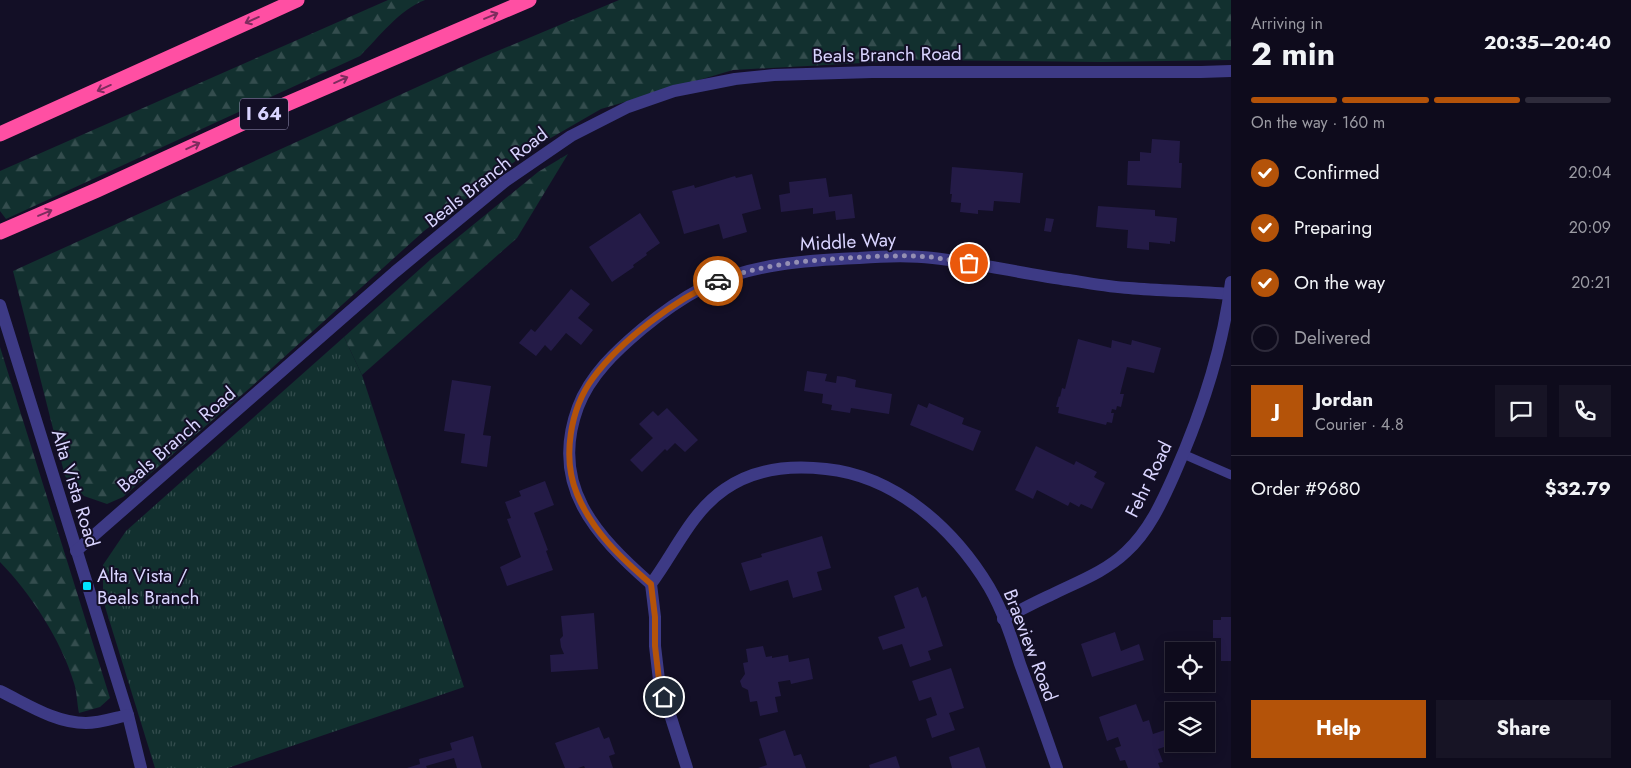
<!DOCTYPE html>
<html lang="en">
<head>
<meta charset="utf-8">
<style>
  body { margin:0; font-family:Jost,sans-serif; background:#171425; color:#f1f3f6; height:100vh; display:flex; flex-direction:column; font-size:19px; white-space:nowrap }
  * { box-sizing:border-box; margin:0 }
  p { font-size:16px; color:#9b9ba3 }
  .icon { flex:none; width:28px; height:28px; fill:none; stroke:currentColor; stroke-width:2; stroke-linecap:round; stroke-linejoin:round }
  .map { position:relative; flex:1; overflow:hidden }
  .sheet { display:flex; flex-direction:column; background:#0e0b1c; width:400px }
  .sheet>* { flex:none }
  .controls { position:absolute; left:1165px; top:642px; display:grid; gap:10px }
  .controls a { display:grid; place-items:center; width:50px; height:50px; border-radius:0px; background:#0e0b1c; box-shadow:0 2px 12px #0003,0 0 0 1px #2e2b3b; font-size:25px }
  .pin { position:absolute; display:grid; place-items:center; width:42px; height:42px; color:#fff; margin:-21px; border:2px solid #fff; border-radius:50%; box-shadow:0 1px 5px #0007 }
  .courier { position:absolute; display:grid; place-items:center; width:50px; height:50px; margin:-25px; border:4px solid #b45309; border-radius:50%; background:#fff; color:#222; box-shadow:0 1px 6px #0007 }
  .head em { font-style:normal; font-weight:700 }
  .head div { display:flex; flex-direction:column-reverse }
  .head { display:flex; align-items:center; justify-content:space-between; height:85px; padding:0 20px }
  h1 { font-size:32px; font-weight:700; line-height:38px }
  .bar { display:grid; grid-template-columns:repeat(4,1fr); gap:8px 5px; align-content:center; height:60px; padding:0 20px }
  .bar i { height:6px; border-radius:4px; background:#2e2b3b }
  .bar .on { background:#b45309 }
  .bar p { grid-column:span 4 }
  .line { display:flex; align-items:center; gap:12px; padding:0 20px; border-top:1px solid #2e2b3b }
  .line div { flex:1 }
  .round { display:grid; place-items:center; flex:none; width:52px; height:52px; border-radius:0px; background:#171425 }
  ol { padding:0 20px; list-style:none }
  li { display:flex; align-items:center; gap:15px; height:55px }
  li p { margin-inline-start:auto }
  li .icon { padding:5px; border-radius:50%; background:#b45309; color:#fff; stroke-width:4 }
  li:last-child { color:#9b9ba3 }
  li i { width:28px; height:28px; border:2px solid #2e2b3b; border-radius:50% }
  .primary-button { display:flex; gap:10px; margin-top:auto; padding:10px 20px }
  .primary-button a { flex:1; height:58px; border-radius:0px; background:#b45309; color:#fff; font-size:20px; font-weight:700; line-height:58px; text-align:center }
  .primary-button a+a { background:#171425; color:#f1f3f6 }
  main { display:flex; flex:1; min-height:0 }
  .map>svg:first-child { display:block }
  .grass { fill:url(#grass-tufts) }
  .forest { fill:url(#forest-firs) }
  .building { fill:#241b47 }
  .lines { fill:none; stroke-linecap:round; stroke-linejoin:round }
  .lane { stroke:#3d3a85; stroke-width:9 }
  .street { stroke:#3d3a85; stroke-width:12 }
  .highway { stroke:#ff4fa3; stroke-width:15 }
  .oneway { stroke:#7d2c5e }
  .done { stroke:#948fb3; stroke-width:5; stroke-dasharray:0 9 }
  .route { stroke:#b45309; stroke-width:6 }
  .poi-dot { fill:#00e5ff; stroke:#130f26; stroke-width:2 }
  .labels { text-anchor:middle; stroke-width:4; stroke-linejoin:round; paint-order:stroke }
  .shield { fill:#130f26; stroke:#9e99be; stroke-width:1 }
  .shield-label { font-size:18px; font-weight:bold; fill:#d9d4ff }
  .street-label { font-size:19px; fill:#d9d4ff; stroke:#130f26 }
  .poi-label { font-size:19px; fill:#d9d4ff; stroke:#130f26; text-anchor:start }
</style>
</head>
<body>
<main>
<div class="map">
<svg width="1231" height="768" viewBox="0 0 1231 768">
  <defs>
    <pattern id="grass-tufts" width="24" height="20" patternUnits="userSpaceOnUse" patternTransform="scale(1.25)"><rect width="24" height="20" fill="#12302f"/><path d="M3 7l-1-3M5 7V3M7 7l1-3M15 17l-1-3M17 17v-4M19 17l1-3" fill="none" stroke="#344d4e"/></pattern>
    <pattern id="forest-firs" width="22" height="20" patternUnits="userSpaceOnUse" patternTransform="scale(1.25)"><rect width="22" height="20" fill="#12302f"/><path d="M5 1l3.5 6h-7zM16 11l3.5 6h-7z" fill="#344d4e"/></pattern>
  </defs>
  <rect width="100%" height="100%" fill="#130f26"/>
  <path class="grass" d="M344,337l18,38 102,312 -236,81h-73l-52,-168v-35l23,-34z"/>
  <g class="forest">
    <path d="M388,0h37c-26,10 -46,37 -65,56l-354,163 -6,-8v-40z"/>
    <path d="M619,0h612v60l-130,2 -184,-2 -184,10 -132,39 -71,41 -106,81 -173,156 -128,110 -16,7 -23,-8 -19,-20 -52,-205 468,-213z"/>
    <path d="M568,154l-51,84 -155,137 -18,-38 86,-77 108,-88z"/>
    <path d="M0,347l110,351 -10,9 -21,6c-2,-9 -2,-21 -5,-30 -13,-43 -43,-89 -74,-121z"/>
  </g>
  <g class="building">
    <path d="M1152,139l28,2 -1,22h3l-1,25 -54,-3 1,-24h12v-9l11,1z"/>
    <path d="M952,167l71,6 -3,30 -26,-2 -1,10 -15,-1v4l-18,-2 1,-9 -10,-1 1,-8h-2z"/>
    <path d="M752,174l9,35 -19,5 5,18 -24,7 -4,-15 -35,10 -12,-43 22,-6 1,3 40,-12 1,2z"/>
    <path d="M826,178l3,19 23,-3 3,24 -19,2 -1,-9 -22,3v-6l-32,4 -2,-17 11,-2 -1,-11z"/>
    <path d="M1098,206l57,4v6l22,2 -2,24 -5,-1v3l-21,-2v8l-22,-2 1,-18 -32,-3z"/>
    <path d="M640,213l20,30 -14,10 1,2 -14,10 1,2 -22,15 -23,-35z"/>
    <path d="M1046,218l8,1 -3,13 -7,-1z"/>
    <path d="M571,289l19,15 -12,14 15,12 -12,15 -15,-12 -15,18 -6,-6 -9,11 -17,-13 12,-14 4,3z"/>
    <path d="M1078,339l33,9 1,-8 19,5 1,-5 29,8 -7,25 -27,-6 -7,27h4l-3,13 -4,-1 -1,4 -4,-1 -1,4h3l-2,10 -5,-1 -1,3 -48,-12 1,-6h-3l3,-11 1,1 2,-9 3,1z"/>
    <path d="M807,371l20,3 -2,7 11,2 1,-7 8,1 11,3 -1,7 37,7 -3,20 -38,-6 -1,5 -19,-3 1,-5 -10,-2 1,-9 -19,-3z"/>
    <path d="M452,380l39,6 -8,49 8,1 -4,31 -26,-4 4,-29 -21,-3z"/>
    <path d="M929,403l35,15 -2,6 19,7 -8,20 -63,-26 8,-21 9,4z"/>
    <path d="M667,408l31,32 -13,12 -10,-9 -8,8 -2,-2 -23,23 -12,-12 23,-22 -14,-14 14,-13 5,5z"/>
    <path d="M1036,446l38,19 2,-4 21,11 -3,5 11,6 -13,26 -11,-5 -2,3 -9,-5 -2,4 -31,-16 -4,9 -18,-9z"/>
    <path d="M545,481l9,24 -20,8 14,37 -2,1 7,19 -46,16 -7,-19 21,-10 -14,-38 4,-1 -6,-16 16,-6 -2,-5z"/>
    <path d="M822,536l9,32 -14,4 5,18 -29,8 -5,-18 -38,11 -9,-28 21,-6 -1,-3z"/>
    <path d="M918,587l4,11 4,-2 17,50 -15,5 3,9 -21,7 -8,-23 -19,6 -5,-13 27,-9 -11,-32z"/>
    <path d="M594,613l4,56 -47,3 -1,-17 14,-1 -3,-7 -1,-8 3,-3 -2,-20z"/>
    <path d="M1221,617h10v44h-10v-23h-8v-18h8z"/>
    <path d="M1115,632l6,19 18,-7 5,16 -52,17 -11,-33z"/>
    <path d="M763,646l3,11 6,-1v2l16,-3 1,7 20,-4 4,21 -22,5 -1,-4 -12,2 3,14 -6,1 3,15 -18,4 -3,-15 -7,1 -2,-12 -6,-3 -2,-6 5,-7 -2,-11 5,-1 -2,-13z"/>
    <path d="M951,668l13,40 -15,5 6,17 -23,8 -6,-19 11,-4 -6,-18 -12,4 -7,-20z"/>
    <path d="M1136,704l7,18 6,-2 4,14 12,-4 5,15 -12,4 5,13 -5,1 2,5h-32l-3,-8 -5,1 -5,-13 6,-2 -3,-9 -11,4 -8,-24z"/>
    <path d="M599,727l5,12 5,-2 6,17 -6,2 4,12h-28l-1,-2 -6,2h-13l-10,-25z"/>
    <path d="M785,730l9,26 7,-2 5,14h-48l9,-3 -8,-26z"/>
    <path d="M473,736l9,32h-25l-3,-10 -28,8 1,2h-20l13,-4 -1,-5 33,-9 -2,-7z"/>
    <path d="M979,747l7,21h-34l-3,-11z"/>
    <path d="M896,756l4,12h-30l-1,-3z"/>
  </g>
  <g class="lines">
    <path class="lane" d="M1183,454l48,21"/>
    <g class="street">
      <path d="M0,305l128,410 13,53"/>
      <path d="M76,551l319,-279 109,-90 67,-46 57,-29 46,-16 61,-12 39,-4 98,-3h329l30,-1"/>
      <path d="M651,584c-56,-49 -102,-99 -73,-177 12,-32 38,-56 64,-78 18,-15 39,-30 60,-41 46,-24 107,-28 157,-30 25,-2 50,-3 74,0 46,5 91,16 136,22 20,3 40,7 60,8 33,3 67,3 101,6"/>
      <path d="M1003,619c16,-8 32,-17 48,-24 26,-13 54,-23 75,-43 23,-21 36,-50 48,-77 27,-61 49,-126 57,-193"/>
      <path d="M0,691c27,13 55,32 86,32 14,0 28,-5 42,-8"/>
      <path d="M687,768l-28,-88 -4,-34v-29l-4,-33c24,-32 40,-72 74,-95 30,-21 66,-24 101,-20 70,7 128,60 163,118 14,24 23,52 31,77 13,35 25,69 37,104"/>
    </g>
    <g class="highway">
      <path d="M0,134l297,-134"/>
      <path d="M0,232l97,-42 157,-72 275,-118"/>
    </g>
  </g>
  <defs><path id="oneway-shaft" d="M-6 0H5M1.5-3L5.5 0L1.5 3" fill="none" stroke-width="1.6" stroke-linecap="round" stroke-linejoin="round" transform="scale(1.25)"/></defs>
  <g class="oneway">
    <use href="#oneway-shaft" transform="translate(491 16) rotate(-23)"/>
    <use href="#oneway-shaft" transform="translate(252 20) rotate(156)"/>
    <use href="#oneway-shaft" transform="translate(341 80) rotate(-24)"/>
    <use href="#oneway-shaft" transform="translate(104 88) rotate(156)"/>
    <use href="#oneway-shaft" transform="translate(193 146) rotate(-25)"/>
    <use href="#oneway-shaft" transform="translate(45 213) rotate(-23)"/>
  </g>
  <g class="lines">
    <path class="done" d="M718,281c45,-18 96,-21 144,-24 23,-1 46,-2 69,0 13,2 26,4 38,6"/>
    <path class="route" d="M664,697l-5,-17 -4,-34v-29l-4,-33c-30,-26 -59,-53 -74,-90 -15,-36 -7,-85 16,-116 27,-37 83,-79 125,-97"/>
  </g>
  <rect class="poi-dot" x="82" y="581" width="10" height="10" rx="2.5"/>
  <g class="labels">
    <rect class="shield" x="240" y="98.5" width="48" height="31" rx="4"/>
    <g class="shield-label">
      <text x="264" y="120">I 64</text>
    </g>
    <g class="street-label">
      <text transform="translate(887 54) rotate(-1)" y="7">Beals Branch Road</text>
      <text transform="translate(486 177) rotate(-38)" y="7">Beals Branch Road</text>
      <text transform="translate(848 241) rotate(-3)" y="7">Middle Way</text>
      <text transform="translate(176 439) rotate(-41)" y="7">Beals Branch Road</text>
      <text transform="translate(1148 479) rotate(-64)" y="7">Fehr Road</text>
      <text transform="translate(76 488) rotate(73)" y="7">Alta Vista Road</text>
      <text transform="translate(1031 645) rotate(69)" y="7">Braeview Road</text>
    </g>
    <g class="poi-label">
      <text x="97" y="582">Alta Vista /<tspan x="97" dy="22">Beals Branch</tspan></text>
    </g>
  </g>
</svg>
<div class="controls">
<a><svg class="icon" aria-label="locate" viewBox="0 0 24 24"><circle cx="12" cy="12" r="6"/><path d="M12 2v4M12 18v4M2 12h4M18 12h4"/></svg></a>
<a><svg class="icon" aria-label="layers" viewBox="0 0 24 24"><path d="M12 4l9 5-9 5-9-5zM3 14l9 5 9-5"/></svg></a>
</div>
<div class="pin" style="left:969px;top:263px;background:#ea580c"><svg class="icon" aria-label="bag" viewBox="0 0 24 24"><path d="M5 8h14l-1 12H6zM9 8a3 3 0 0 1 6 0"/></svg></div>
<div class="pin" style="left:664px;top:697px;background:#1f2937"><svg class="icon" aria-label="home" viewBox="0 0 24 24"><path d="M3 11l9-7 9 7M6 9v11h12V9"/></svg></div>
<div class="courier" style="left:718px;top:281px"><svg class="icon" aria-label="car" viewBox="0 0 24 24"><path d="M5 17H2v-5l4-1 3-4h7l3 4 3 1v5h-3M9 17h6M6 11h13"/><circle cx="7" cy="17" r="2"/><circle cx="17" cy="17" r="2"/></svg></div>
</div>
<section class="sheet">
<div class="head"><div><h1>2 min</h1><p>Arriving in</p></div><em>20:35–20:40</em></div>
<div class="bar"><i class="on"></i><i class="on"></i><i class="on"></i><i></i><p>On the way · 160 m</p></div>
<ol>
<li><svg class="icon" aria-label="check" viewBox="0 0 24 24"><path d="M5 12l5 5 9-10"/></svg>Confirmed<p>20:04</p></li>
<li><svg class="icon" aria-label="check" viewBox="0 0 24 24"><path d="M5 12l5 5 9-10"/></svg>Preparing<p>20:09</p></li>
<li><svg class="icon" aria-label="check" viewBox="0 0 24 24"><path d="M5 12l5 5 9-10"/></svg>On the way<p>20:21</p></li>
<li><i></i>Delivered</li>
</ol>
<div class="line" style="height:90px"><b class="round" style="background:#b45309;color:#fff">J</b><div><b>Jordan</b><p>Courier · 4.8</p></div><a class="round"><svg class="icon" aria-label="chat" viewBox="0 0 24 24"><path d="M4 5h16v11H9l-5 4z"/></svg></a><a class="round"><svg class="icon" aria-label="phone" viewBox="0 0 24 24"><path d="M5 4h4l2 5-3 2q2 4 5 5l2-3 5 2v4C11 20 4 13 5 4z"/></svg></a></div>
<div class="line" style="height:65px"><div>Order #9680</div><b>$32.79</b></div>
<div class="primary-button"><a>Help</a><a>Share</a></div>
</section>
</main>
</body>
</html>
